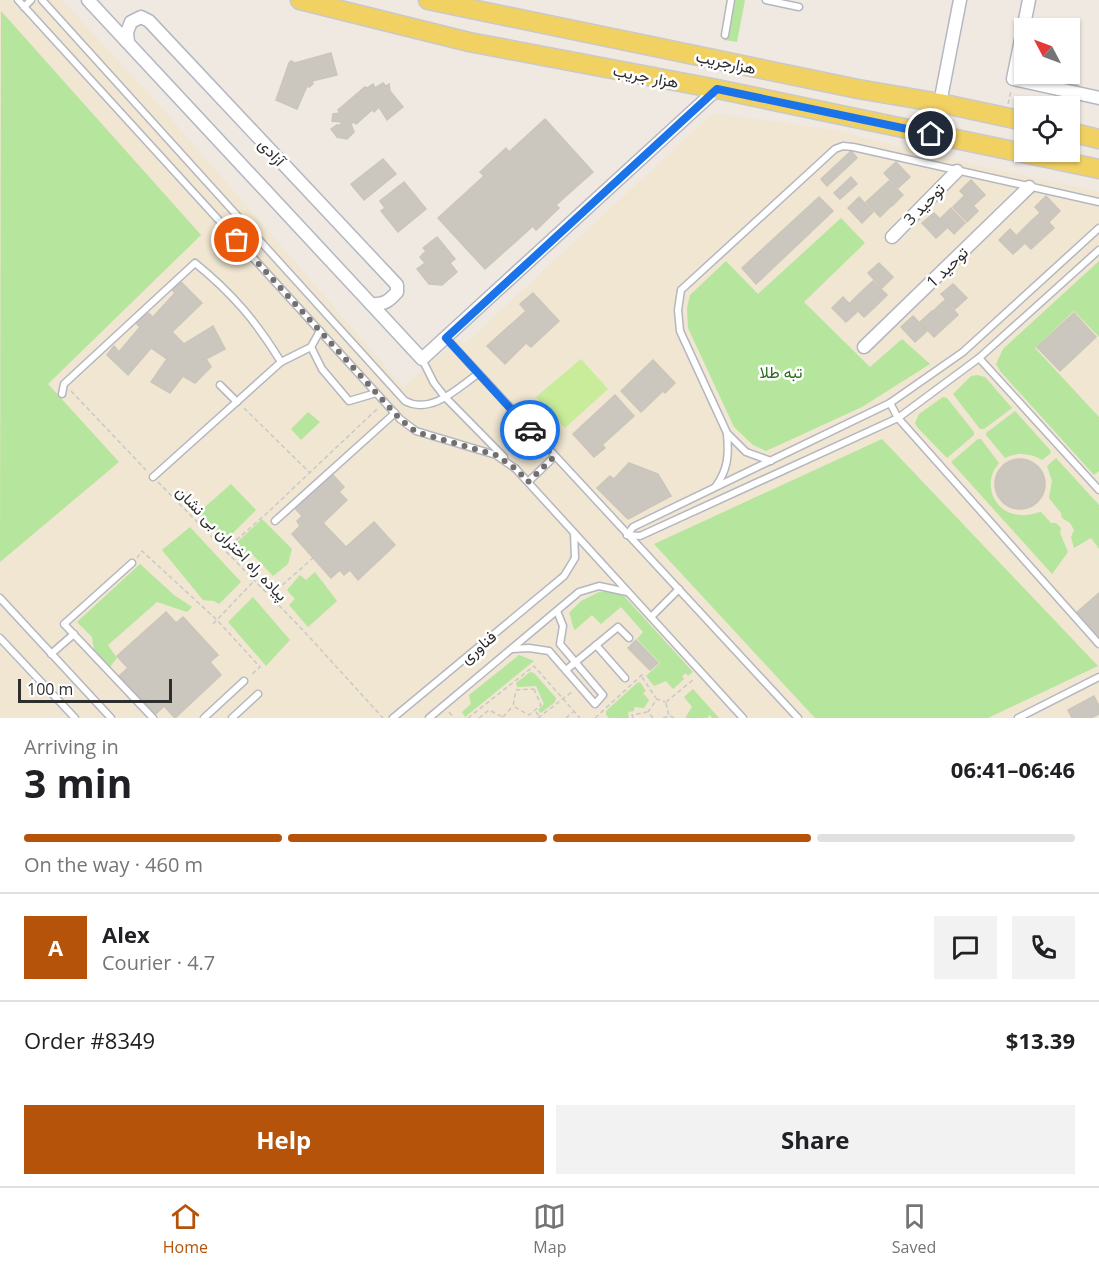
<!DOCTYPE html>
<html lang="en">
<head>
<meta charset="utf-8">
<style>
  body { margin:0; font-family:"Open Sans",Vazirmatn,sans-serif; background:#f2f2f2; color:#202124; height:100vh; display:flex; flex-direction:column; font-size:22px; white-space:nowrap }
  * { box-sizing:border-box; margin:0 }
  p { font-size:20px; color:#757577 }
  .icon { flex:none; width:33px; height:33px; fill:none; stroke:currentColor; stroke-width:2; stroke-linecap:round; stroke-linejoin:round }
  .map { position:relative; height:718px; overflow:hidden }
  .side { display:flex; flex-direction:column; background:#fff; flex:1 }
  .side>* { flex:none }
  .needle { width:39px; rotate:311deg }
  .fabs { position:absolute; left:1014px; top:18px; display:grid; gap:12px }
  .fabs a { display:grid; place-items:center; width:66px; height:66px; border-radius:0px; background:#fff; box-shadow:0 2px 4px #0004; font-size:30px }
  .scale { position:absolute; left:18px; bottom:15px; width:154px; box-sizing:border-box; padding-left:6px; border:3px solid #2e2e2e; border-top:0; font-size:16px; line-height:21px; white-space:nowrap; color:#2e2e2e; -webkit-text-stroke:4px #fff; paint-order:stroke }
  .pin { position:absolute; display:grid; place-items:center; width:51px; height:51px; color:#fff; margin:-26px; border:3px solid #fff; border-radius:50%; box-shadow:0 2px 6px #0007 }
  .courier { position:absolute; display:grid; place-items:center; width:60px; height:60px; margin:-30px; border:4px solid #1a73e8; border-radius:50%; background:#fff; color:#222; box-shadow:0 2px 8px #0007 }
  .head em { font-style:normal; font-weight:700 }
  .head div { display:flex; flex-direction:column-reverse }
  .head { display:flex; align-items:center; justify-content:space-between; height:102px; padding:0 24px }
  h1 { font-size:39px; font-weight:700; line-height:45px }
  .bar { display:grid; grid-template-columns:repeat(4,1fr); gap:9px 6px; align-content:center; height:72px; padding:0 24px }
  .bar i { height:8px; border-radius:4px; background:#e0e0e0 }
  .bar .selected { background:#b45309 }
  .bar p { grid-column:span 4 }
  .line { display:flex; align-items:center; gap:15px; padding:0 24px; border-top:2px solid #e0e0e0 }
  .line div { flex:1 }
  .round { display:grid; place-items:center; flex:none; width:63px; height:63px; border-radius:0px; background:#f2f2f2 }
  .cta { display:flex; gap:12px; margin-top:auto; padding:12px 24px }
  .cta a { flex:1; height:69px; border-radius:0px; background:#b45309; color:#fff; font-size:24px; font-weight:700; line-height:69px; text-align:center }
  .cta a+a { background:#f2f2f2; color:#202124 }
  .tabs { display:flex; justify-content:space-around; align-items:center; height:84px; border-top:2px solid #e0e0e0; background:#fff; font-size:16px; color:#757577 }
  .tabs a { display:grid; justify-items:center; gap:3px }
  .tabs .selected { color:#b45309 }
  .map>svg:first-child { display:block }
  .education { fill:#f0e6d1 }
  .green { fill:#b6e59e }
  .pitch { fill:#c9ec9a }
  .building { fill:#cbc7bf; stroke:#cbc5ba; stroke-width:1.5 }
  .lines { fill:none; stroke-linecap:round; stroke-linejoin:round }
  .service-casing { stroke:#b4b7c1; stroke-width:9 }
  .minor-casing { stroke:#b4b7c1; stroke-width:15 }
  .primary-casing { stroke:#c9c9c9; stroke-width:21 }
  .path { stroke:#c9c9c9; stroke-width:1.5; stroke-dasharray:4.5 3; stroke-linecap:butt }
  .service { stroke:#fff; stroke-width:6 }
  .minor { stroke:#fff; stroke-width:12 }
  .primary { stroke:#f2d163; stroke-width:18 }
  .done { stroke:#726f6d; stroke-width:6; stroke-dasharray:0 10.8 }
  .route { stroke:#1a73e8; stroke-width:8 }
  .labels { text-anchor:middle; stroke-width:5; stroke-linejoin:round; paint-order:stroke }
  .street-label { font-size:16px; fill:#2e2e2e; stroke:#fff }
  .park-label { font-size:16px; fill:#2c6e1b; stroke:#fff }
</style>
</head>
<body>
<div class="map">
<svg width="1099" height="718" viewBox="0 0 1099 718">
  <rect width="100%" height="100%" fill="#efe9e1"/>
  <path class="education" d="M0,0h62l99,107 242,280 56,-48 5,5 7,-6 242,-225 121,17 97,25 168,37v526h-1099z"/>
  <g class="green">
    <path d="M731,0h14l-8,42 -13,-2z"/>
    <path d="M1,11l200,224 -153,149 71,78 -119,100z"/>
    <path d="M841,218l24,25 -61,59 66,65 32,-28 28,25 -68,43 -96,44 -13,-6 -19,-18 -46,-99 -1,-20 3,-13 36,-34 32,33z"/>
    <path d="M1099,261v76l-25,-26 -39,37 64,69v54l-5,4 -94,-104 -4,-7 7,-15z"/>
    <path d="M977,375l8,2 27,31 -28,21h-4l-27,-35 18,-18z"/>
    <path d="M943,397l4,1 27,34v3l-27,23 -30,-31 -2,-4 4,-9z"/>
    <path d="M1015,411l35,39 1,3 -9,7c-12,-7 -25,-8 -37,-2l-19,-23v-2z"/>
    <path d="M308,412l12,10 -19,18 -10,-11z"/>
    <path d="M882,439l216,227 -110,52h-173l-161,-174z"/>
    <path d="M978,439h3l18,24c-18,20 -5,52 23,52 6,1 13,-2 19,-3l10,11h5l5,5 -1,5 8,19 -16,22 -101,-112z"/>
    <path d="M1056,458l43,47v44l-8,-11 -17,10 -3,-11 3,-7 -4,-7 -8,-5 -1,-5 -12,-15 3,-17 -5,-15z"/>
    <path d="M231,484l25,26 -32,32 -26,-29z"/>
    <path d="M262,519l30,30 -4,15 -15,12 -21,-22 -8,10 -13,-16z"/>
    <path d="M190,527l51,55 -22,22 -5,-3 -11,-1 -41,-50z"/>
    <path d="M140,564l34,31 18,12 -5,5 -30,-10 -49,43 9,13 -7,9 -16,-17 -2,-13 -15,-15z"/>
    <path d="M315,572l22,29 -29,26 -19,-22 6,-6 -8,-9 13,-15 6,5z"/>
    <path d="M599,592h11l14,4 69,76 -5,4 -2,-3 -4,3 2,3 -11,10 -7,-8 -12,5 -8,-10 14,-13 -23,-24 6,-7 -22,-25 -20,17 -9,-9 -17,15c-4,-6 -3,-11 -6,-17l12,-12z"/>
    <path d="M253,597l37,43 -24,26 -38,-44z"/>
    <path d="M519,655l15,6 -69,56 -3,-5 9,-8 -2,-9z"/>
    <path d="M530,672l4,1 22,25 -1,4 -14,11 -3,-3 6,-6 -8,-18 -19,1 -1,-4z"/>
    <path d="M640,682l6,9 -3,2 6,7 -5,8 -10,-1v4l-6,1 1,6h-20l-3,-3v-4l31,-28z"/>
    <path d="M693,689l26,29h-7l-2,-3 -3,3h-22l7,-11 -8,-10z"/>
  </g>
  <path class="pitch" d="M581,359l27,30 -43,39 -29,-31z"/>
  <g class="building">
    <path d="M331,53l6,22 -25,6 1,3 -4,3 -2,-1 -10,23 -21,-9 13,-37 2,-2 4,2z"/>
    <path d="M383,83l3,3 3,-2 1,7 13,16 -16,13 -8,-13 -5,5 -2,-2 -16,14 -2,-2 -3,2 3,8 -7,7 -10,-2 -6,-8 6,-4h4v-3l-9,-1 1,-7 7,-1 -2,-3 27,-23 2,1 6,-4 2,4z"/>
    <path d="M545,119l48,53 -37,33 3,3 -23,22 -3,-4 -48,43 -47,-51 46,-42 -4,-4 26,-24 3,4z"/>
    <path d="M851,151l6,7 -30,28 -6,-7z"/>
    <path d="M383,159l13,15 -32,26 -13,-16z"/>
    <path d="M896,162l14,15 -12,11 -14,-15z"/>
    <path d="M851,177l6,7 -17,15 -6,-6z"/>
    <path d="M971,180l14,15 -11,10 -14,-14z"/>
    <path d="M889,181l14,14 -11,11 -14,-15z"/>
    <path d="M404,182l22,27 -28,23 -17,-21 4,-3 -5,-7z"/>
    <path d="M877,192l14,14 -11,11 -14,-15z"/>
    <path d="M964,196l14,15 -11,11 -14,-15z"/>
    <path d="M1046,196l14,15 -11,11 -14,-15z"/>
    <path d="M819,197l14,14 -77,73 -14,-16z"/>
    <path d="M859,197l14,15 -11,11 -14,-15z"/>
    <path d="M951,208l14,15 -11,11 -14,-15z"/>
    <path d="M934,213l14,14 -12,11 -14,-15z"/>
    <path d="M1040,213l14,15 -11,10 -14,-15z"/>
    <path d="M1028,224l14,15 -11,10 -14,-14z"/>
    <path d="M1010,229l14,15 -11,10 -14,-14z"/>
    <path d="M437,237l18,22 -5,4 7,9 -15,13 -13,-1 -12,-15 8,-6 -5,-6 6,-6 -3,-3z"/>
    <path d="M879,263l14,14 -11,11 -14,-15z"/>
    <path d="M180,281l22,22 -30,29 12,12 29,-18 12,23 -19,10 5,8 -16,16 -12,-7 -13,17 -19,-11 16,-23 -16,-11 -23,27 -21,-20 7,-9 5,6 21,-25 -4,-4 11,-11 6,5 22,-24 -3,-4z"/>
    <path d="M873,281l14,14 -11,11 -14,-15z"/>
    <path d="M953,284l14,14 -12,11 -14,-15z"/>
    <path d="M861,292l14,15 -11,10 -14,-14z"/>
    <path d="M533,293l26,28 -28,26 -5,-4 -21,21 -18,-18 39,-35 -6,-7z"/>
    <path d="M843,297l14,15 -11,10 -14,-14z"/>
    <path d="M945,300l13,15 -11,10 -14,-14z"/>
    <path d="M932,311l14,15 -12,11 -14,-15z"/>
    <path d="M1074,313l22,24 -36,34 -23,-24z"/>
    <path d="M913,316l14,15 -12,11 -14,-15z"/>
    <path d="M653,360l22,23 -10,10 -2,-2 -22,21 -20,-21z"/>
    <path d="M615,395l19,21 -32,29 3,3 -11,9 -21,-23z"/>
    <circle cx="1020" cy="484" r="25"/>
    <path d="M629,463l29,11 13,22 -43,23 -31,-31 13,-12 4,3z"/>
    <path d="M331,473l13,14 -5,5 8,8 -24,23 23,24 28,-25 21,23 -37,35 -8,-10 -6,5 -4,-5 -9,8 -39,-44 8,-8 -3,-5 5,-5 -8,-9z"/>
    <path d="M1099,593v43l-2,2 -22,-24z"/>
    <path d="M166,612l10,11 7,-6 35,38 -8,7 11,13 -46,43 -11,-12 -9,9 -36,-39 9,-8 -11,-12z"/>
    <path d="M636,640l22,23 -8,7 -22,-22z"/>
    <path d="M1094,696l5,10v8l-8,4h-19l-4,-8z"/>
  </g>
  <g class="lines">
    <defs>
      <g id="service">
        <path d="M18,0l382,419 16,12 80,24 20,14"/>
        <path d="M42,0l363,401c27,14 52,-13 73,-27"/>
        <path d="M766,0l33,7"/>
        <path d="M24,7l7,-7"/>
        <path d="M725,35l6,-35"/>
        <path d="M446,338l352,380"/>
        <path d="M311,347l11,22 27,32 27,-8"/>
        <path d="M979,358l120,132"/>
        <path d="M422,359l12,24 11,14 59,60"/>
        <path d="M220,385l17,17"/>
        <path d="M62,394l2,-10 131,-121c37,30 61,58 86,99"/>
        <path d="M890,403l8,15 201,226"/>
        <path d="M771,461l-25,-9 -19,-19 -47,-102 -2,-21 3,-20 154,-141 8,-3 10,1 246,55"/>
        <path d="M515,468l228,250"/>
        <path d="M153,477l128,-115 30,-15 9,-16"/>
        <path d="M528,482l26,-25"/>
        <path d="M716,486c12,-17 13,-31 11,-52"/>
        <path d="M275,521l120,-108"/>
        <path d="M627,535l6,-8 257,-124 73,-51 136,-124"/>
        <path d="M627,535l13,1 258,-118 81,-60 120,-108"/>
        <path d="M132,563l-68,61 89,94"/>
        <path d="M0,598l111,120"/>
        <path d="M651,617l28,-28"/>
        <path d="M0,638l75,80"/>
        <path d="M596,645l29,33"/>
        <path d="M512,649l17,-1 20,3 46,53 8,-9 -43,-51 3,-18 -6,-15"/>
        <path d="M51,654l23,-20"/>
        <path d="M566,670l52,-43 11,11"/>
        <path d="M204,718l40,-37"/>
        <path d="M232,718l26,-24"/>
        <path d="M393,718l171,-142 11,-18 -1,-25"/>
        <path d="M429,718l150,-126 20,-6 28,6"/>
        <path d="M1018,718l81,-41"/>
      </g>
      <g id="minor">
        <path d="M88,0l283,304c13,1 18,-3 26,-12v-7l-248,-264 -8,-4 -10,5 -4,10 1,10"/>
        <path d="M1029,0l-16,79 86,19"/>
        <path d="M940,103l20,-103"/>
        <path d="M892,237l65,-66"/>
        <path d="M371,304l51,55 295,-270"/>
        <path d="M864,347l165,-160"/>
      </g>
      <g id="primary">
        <path d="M300,0l169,42 248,47 382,80"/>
        <path d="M428,0l430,89 82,14 84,18"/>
        <path d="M1070,132l29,7"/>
      </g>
    </defs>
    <use href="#service" class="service-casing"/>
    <use href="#minor" class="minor-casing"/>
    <use href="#primary" class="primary-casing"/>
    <g class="path">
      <path d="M1008,104l3,-13"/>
      <path d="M71,391l75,79"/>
      <path d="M244,408l65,64"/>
      <path d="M158,482l144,147 81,89"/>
      <path d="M225,550l41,-36 111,-105"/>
      <path d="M137,558l5,-7 75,69 43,47 -10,9"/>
      <path d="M271,595l42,-37"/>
      <path d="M213,624l41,-43"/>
      <path d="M642,677l14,21"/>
      <path d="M534,689l7,16 -12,10 -16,-9 3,-16z"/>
      <path d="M666,702l28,-23"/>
      <path d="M449,712l5,6"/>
      <path d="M536,712l5,6"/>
      <path d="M670,716l4,2"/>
      <path d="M503,717l10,-11"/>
      <path d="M468,718l66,-52 46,52"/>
      <path d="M479,718l10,-8 14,7"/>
      <path d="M538,718l35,-27"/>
      <path d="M566,718l7,-6"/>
      <path d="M595,718l49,-45"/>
      <path d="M633,718l-1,-3 15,-3"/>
      <path d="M653,718l-5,-6 9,-13 8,3"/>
      <path d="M663,718l6,-2 -3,-13"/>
    </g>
    <use href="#service" class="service"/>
    <use href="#minor" class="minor"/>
    <use href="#primary" class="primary"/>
  </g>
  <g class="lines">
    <path class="done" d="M237,240l163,179 16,13 80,23 20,14 12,13 26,-25 -24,-27"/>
    <path class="route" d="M530,430l-84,-92 271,-249 214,45"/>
  </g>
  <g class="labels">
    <g class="street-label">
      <text transform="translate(726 62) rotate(12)" y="6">هزارجریب</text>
      <text transform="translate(646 76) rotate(11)" y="6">هزار جریب</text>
      <text transform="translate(272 152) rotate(47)" y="6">آزادی</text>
      <text transform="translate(924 204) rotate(-46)" y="6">توحید 3</text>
      <text transform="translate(947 267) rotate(-44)" y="6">توحید 1</text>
      <text transform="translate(232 543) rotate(46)" y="6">پیاده راه اختران بی نشان</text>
      <text transform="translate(478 647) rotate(-40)" y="6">فناوری</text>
    </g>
    <g class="park-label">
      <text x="781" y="378">تبه طلا</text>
    </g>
  </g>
</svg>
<div class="fabs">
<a><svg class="needle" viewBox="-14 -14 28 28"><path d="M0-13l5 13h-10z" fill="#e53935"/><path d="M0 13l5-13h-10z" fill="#757577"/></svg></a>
<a><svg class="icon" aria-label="locate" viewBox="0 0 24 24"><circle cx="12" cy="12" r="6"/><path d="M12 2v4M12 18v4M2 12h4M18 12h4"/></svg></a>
</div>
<div class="scale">100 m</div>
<div class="pin" style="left:237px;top:240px;background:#ea580c"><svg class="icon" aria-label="bag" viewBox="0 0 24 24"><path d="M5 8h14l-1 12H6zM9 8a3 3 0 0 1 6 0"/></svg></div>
<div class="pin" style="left:931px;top:134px;background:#1f2937"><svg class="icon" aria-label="home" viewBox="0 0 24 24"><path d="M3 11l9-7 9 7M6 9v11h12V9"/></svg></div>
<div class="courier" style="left:530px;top:430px"><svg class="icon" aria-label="car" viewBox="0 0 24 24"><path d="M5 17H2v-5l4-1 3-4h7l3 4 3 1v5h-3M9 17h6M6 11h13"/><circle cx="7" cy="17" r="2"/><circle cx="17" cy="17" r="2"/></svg></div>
</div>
<section class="side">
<div class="head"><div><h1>3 min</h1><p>Arriving in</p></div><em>06:41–06:46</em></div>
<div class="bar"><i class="selected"></i><i class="selected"></i><i class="selected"></i><i></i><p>On the way · 460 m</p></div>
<div class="line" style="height:108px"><b class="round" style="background:#b45309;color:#fff">A</b><div><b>Alex</b><p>Courier · 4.7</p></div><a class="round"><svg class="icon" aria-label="chat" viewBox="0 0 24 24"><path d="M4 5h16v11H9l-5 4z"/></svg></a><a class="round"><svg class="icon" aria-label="phone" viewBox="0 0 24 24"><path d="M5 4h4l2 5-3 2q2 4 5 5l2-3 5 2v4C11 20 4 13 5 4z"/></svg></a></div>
<div class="line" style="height:78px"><div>Order #8349</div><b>$13.39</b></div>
<div class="cta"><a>Help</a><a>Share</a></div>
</section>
<nav class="tabs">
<a class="selected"><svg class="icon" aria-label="home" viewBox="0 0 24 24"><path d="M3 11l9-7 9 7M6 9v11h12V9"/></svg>Home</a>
<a><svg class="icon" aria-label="map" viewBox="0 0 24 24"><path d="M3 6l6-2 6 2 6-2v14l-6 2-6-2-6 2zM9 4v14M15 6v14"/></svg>Map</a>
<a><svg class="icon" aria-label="saved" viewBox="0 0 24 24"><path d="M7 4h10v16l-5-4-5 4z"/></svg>Saved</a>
</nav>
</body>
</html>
